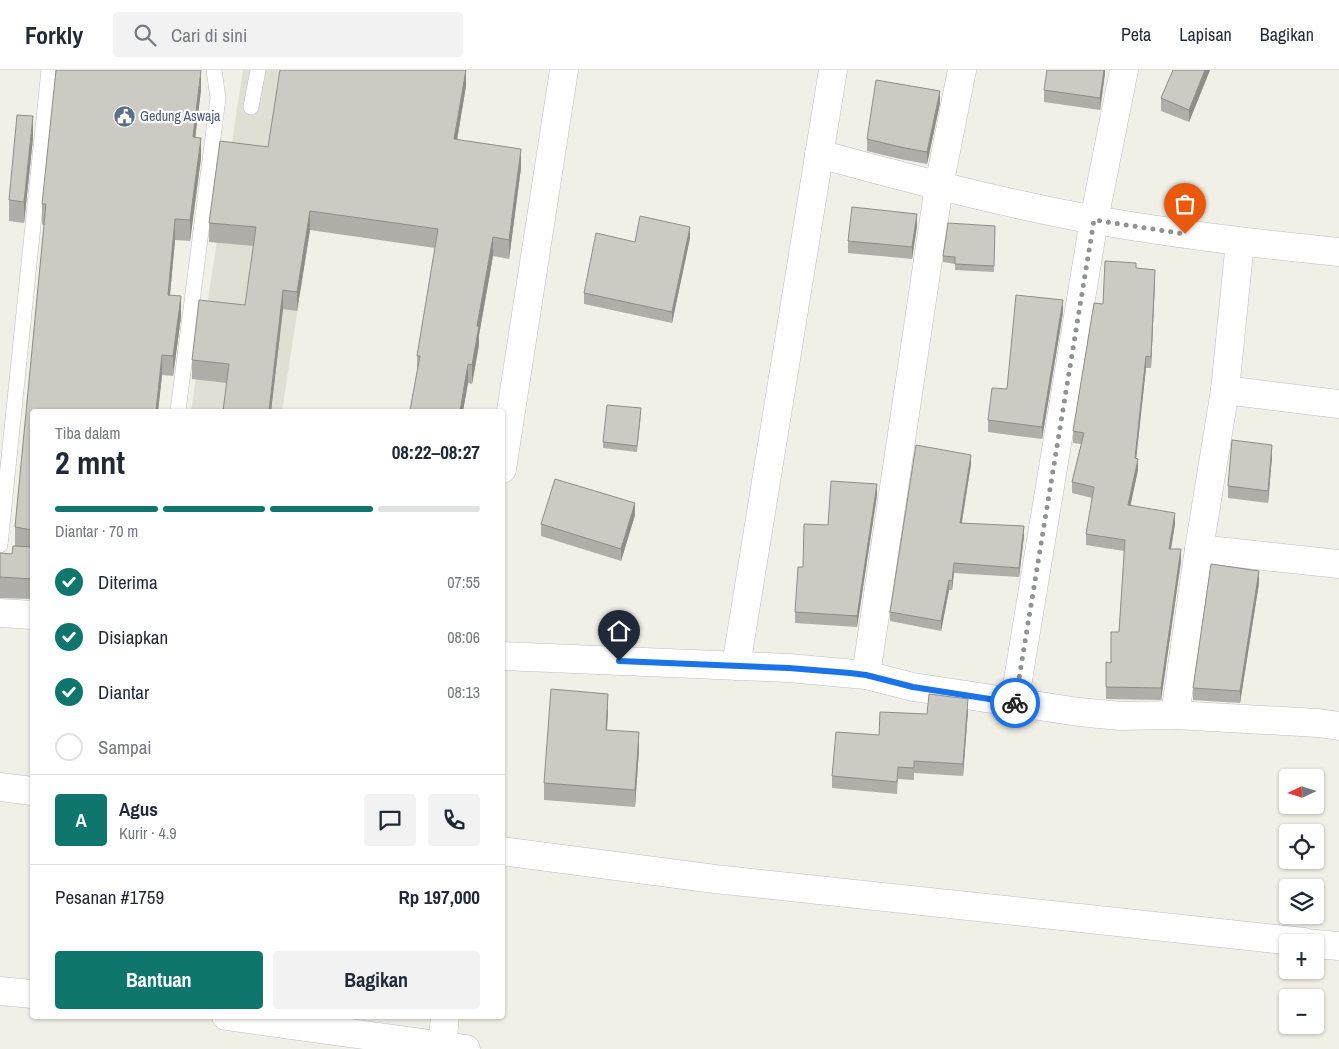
<!DOCTYPE html>
<html lang="id">
<head>
<meta charset="utf-8">
<style>
  body { margin:0; font-family:"Archivo Narrow",sans-serif; background:#f2f2f3; color:#1f2937; height:100vh; display:flex; flex-direction:column; font-size:19px; white-space:nowrap }
  * { box-sizing:border-box; margin:0 }
  p { font-size:16px; color:#747a83 }
  .icon { flex:none; width:28px; height:28px; fill:none; stroke:currentColor; stroke-width:2; stroke-linecap:round; stroke-linejoin:round }
  .map { position:relative; flex:1; overflow:hidden }
  .details { position:absolute; left:30px; top:339px; width:475px; height:610px; display:flex; flex-direction:column; background:#fff; border-radius:5px; box-shadow:0 1px 4px #0004 }
  .details>* { flex:none }
  .needle { width:32px; rotate:266deg }
  .fabs { position:absolute; left:1279px; top:699px; display:grid; gap:10px }
  .fabs a { display:grid; place-items:center; width:45px; height:45px; border-radius:5px; background:#fff; box-shadow:0 1px 4px #0004; font-size:25px }
  .pin { position:absolute; display:grid; place-items:center; width:42px; height:42px; color:#fff; margin:-51px -21px; border-radius:50% 50% 50% 0; rotate:-45deg; box-shadow:0 0 5px #0007 }
  .pin .icon { rotate:45deg }
  .courier { position:absolute; display:grid; place-items:center; width:50px; height:50px; margin:-25px; border:4px solid #1a73e8; border-radius:50%; background:#fff; color:#222; box-shadow:0 1px 6px #0007 }
  .summary em { font-style:normal; font-weight:700 }
  .summary div { display:flex; flex-direction:column-reverse }
  .summary { display:flex; align-items:center; justify-content:space-between; height:85px; padding:0 25px }
  h1 { font-size:32px; font-weight:700; line-height:38px }
  .bar { display:grid; grid-template-columns:repeat(4,1fr); gap:8px 5px; align-content:center; height:60px; padding:0 25px }
  .bar i { height:6px; border-radius:4px; background:#e0e1e3 }
  .bar .selected { background:#0f766e }
  .bar p { grid-column:span 4 }
  .line { display:flex; align-items:center; gap:12px; padding:0 25px; border-top:1px solid #e0e1e3 }
  .line div { flex:1 }
  .round { display:grid; place-items:center; flex:none; width:52px; height:52px; border-radius:5px; background:#f2f2f3 }
  ol { padding:0 25px; list-style:none }
  li { display:flex; align-items:center; gap:15px; height:55px }
  li p { margin-inline-start:auto }
  li .icon { padding:5px; border-radius:50%; background:#0f766e; color:#fff; stroke-width:4 }
  li:last-child { color:#747a83 }
  li i { width:28px; height:28px; border:2px solid #e0e1e3; border-radius:50% }
  .primary-button { display:flex; gap:10px; margin-top:auto; padding:10px 25px }
  .primary-button a { flex:1; height:58px; border-radius:5px; background:#0f766e; color:#fff; font-size:20px; font-weight:700; line-height:58px; text-align:center }
  .primary-button a+a { background:#f2f2f3; color:#1f2937 }
  header { display:flex; align-items:center; gap:30px; box-sizing:border-box; height:70px; padding:0 25px; background:#fff; border-bottom:1px solid #e0e1e3 }
  header strong { font-size:24px }
  nav { display:flex; gap:28px; margin-inline-start:auto; font-size:18px }
  .search { width:350px; height:45px; background:#f2f2f3; display:flex; align-items:center; gap:12px; box-sizing:border-box; padding:0 18px; border-radius:5px; color:#747a83; font-size:19px }
  .map>svg:first-child { display:block }
  .education { fill:#e0dfd4 }
  .lines { fill:none; stroke-linecap:round; stroke-linejoin:round }
  .service-casing { stroke:#bdbec5; stroke-width:16 }
  .minor-casing { stroke:#bdbec5; stroke-width:29 }
  .service { stroke:#fff; stroke-width:15 }
  .minor { stroke:#fff; stroke-width:28 }
  .wall { fill:#afaea8 }
  .shaded-wall { fill:#8e8d88 }
  .building { fill:#cbcac3; stroke:#8e8d88 }
  .done { stroke:#909293; stroke-width:5; stroke-dasharray:0 9 }
  .route { stroke:#1a73e8; stroke-width:6 }
  .labels { text-anchor:middle; stroke-width:4.5; stroke-linejoin:round; paint-order:stroke }
  .service-label { font-size:14px; fill:#4e5e75; stroke:#fff; text-anchor:start }
</style>
</head>
<body>
<header>
<strong>Forkly</strong>
<div class="search"><svg class="icon" aria-label="search" viewBox="0 0 24 24"><circle cx="10" cy="10" r="6"/><path d="M15 15l6 6"/></svg>Cari di sini</div>
<nav><a>Peta</a><a>Lapisan</a><a>Bagikan</a></nav>
</header>
<div class="map">
<svg width="1339" height="979" viewBox="0 0 1339 979">
  <rect width="100%" height="100%" fill="#f0f0e6"/>
  <path class="education" d="M243,0h92l-53,341h-91z"/>
  <g class="lines">
    <defs>
      <g id="service">
        <path d="M251,37l7,-37"/>
        <path d="M178,341l40,-313 -4,-28"/>
        <path d="M0,475l49,-475"/>
      </g>
      <g id="minor">
        <path d="M962,0l-23,116 -73,489 47,12 166,25 41,4 55,-1 143,8 21,3"/>
        <path d="M819,84c92,25 183,49 276,66 81,14 162,24 244,32"/>
        <path d="M1225,320l114,14"/>
        <path d="M502,399l62,-399"/>
        <path d="M1199,479l140,15"/>
        <path d="M0,543l32,2"/>
        <path d="M502,586l287,12 77,7"/>
        <path d="M736,596l97,-596"/>
        <path d="M1014,634l80,-484 30,-150"/>
        <path d="M1175,645l24,-166 26,-159 15,-148"/>
        <path d="M0,717l32,4"/>
        <path d="M502,781l213,28 589,63"/>
        <path d="M1315,874l24,2"/>
        <path d="M0,921l32,3"/>
        <path d="M226,946l240,33"/>
        <path d="M442,979l3,-33"/>
      </g>
    </defs>
    <use href="#service" class="service-casing"/>
    <use href="#minor" class="minor-casing"/>
    <use href="#service" class="service"/>
    <use href="#minor" class="minor"/>
  </g>
  <g class="wall">
    <path d="M466,0v16l-9,54 64,28 -12,91 -16,-3 -14,79v10l-7,39 -4,-1 -5,28h-53l7,-39v-16l18,-108 -125,-18 -13,81 -14,-2 -12,102h-48l4,-28 -35,-4v-19l53,-55 9,-59 -45,-4v-19l59,-76z"/>
    <path d="M1105,0l-5,40 -56,-8v-12z"/>
    <path d="M1173,0h37l-21,52 -28,-11v-13z"/>
    <path d="M201,20l-6,47 6,21 -11,83 -15,-1 -5,55 11,22 -8,59 -11,-1 -4,36h-126v188l-32,-1v-45l12,1 3,-8v-19l29,-302 -2,-1v-20z"/>
    <path d="M940,33l-13,61 -27,-5 -33,-8v-12z"/>
    <path d="M33,68l-9,85 -15,-2v-21z"/>
    <path d="M917,156l-5,33 -64,-6v-12z"/>
    <path d="M995,156l-1,46 -39,-2v-6l-12,-2v-6z"/>
    <path d="M690,168l-18,85 -88,-19v-11l51,-51z"/>
    <path d="M1136,198l19,13 -4,87h-5l-10,90 2,12 -8,36 45,18 -4,25 10,12 -20,139 -55,-1v-37l5,1 8,-31 5,-81 -38,-6v-11l6,-36 -20,-5v-11l9,-38 -8,-1v-12z"/>
    <path d="M1063,242l-21,127 -54,-7v-12l19,-31z"/>
    <path d="M641,345l-4,37 -34,-4v-6z"/>
    <path d="M1272,387l-4,46 -40,-5v-12z"/>
    <path d="M971,394l-9,59 62,13 -5,41 -65,-4 -2,17h-3l-8,41 -51,-10v-9z"/>
    <path d="M877,425l-20,132 -62,-4v-11l8,-45 25,-42z"/>
    <path d="M635,445l-14,46 -80,-25v-12z"/>
    <path d="M1259,513l-19,120 -47,-3v-12z"/>
    <path d="M608,641l-1,19 32,20 -4,57 -91,-7v-17z"/>
    <path d="M968,641l-5,65 -49,-3v7l-16,-1 -1,15 -65,-6v-12l47,-41 48,-21z"/>
  </g>
  <g class="shaded-wall">
    <path d="M201,0v20l-8,67v-20z"/>
    <path d="M466,0v16l-12,72v-19z"/>
    <path d="M1104,0h1v4l-5,36v-12z"/>
    <path d="M1205,0h5l-21,52v-12z"/>
    <path d="M940,21v12l-13,61v-12z"/>
    <path d="M33,46v22l-9,85v-21z"/>
    <path d="M201,68v20l-11,83v-21z"/>
    <path d="M521,79v19l-12,91v-19z"/>
    <path d="M310,141v19l-13,81v-19z"/>
    <path d="M917,144v12l-5,33v-12z"/>
    <path d="M175,149v21l-7,75v-20z"/>
    <path d="M690,157v11l-18,85v-11z"/>
    <path d="M493,167v19l-14,79v10l-7,39v-19l5,-39z"/>
    <path d="M1155,200v11l-4,87v-11z"/>
    <path d="M283,220v19l-12,102h-2z"/>
    <path d="M181,226v21l-8,59v-20z"/>
    <path d="M1063,230v12l-21,127v-12z"/>
    <path d="M162,285v20l-4,36h-2z"/>
    <path d="M1146,286v12l-11,102v-12z"/>
    <path d="M468,294v19l-5,28h-3z"/>
    <path d="M1272,375v12l-4,46v-12z"/>
    <path d="M971,385v9l-11,68v-9z"/>
    <path d="M1138,389v11l-10,47v-12z"/>
    <path d="M877,414v11l-20,132v-11z"/>
    <path d="M635,433v12l-14,46v-12z"/>
    <path d="M1175,443v11l-6,36v-11z"/>
    <path d="M1024,456v10l-5,41v-9z"/>
    <path d="M1181,479v12l-20,139v-12z"/>
    <path d="M954,493v10l-2,17v-9z"/>
    <path d="M1259,501v12l-19,120v-12z"/>
    <path d="M949,510v10l-8,41v-10z"/>
    <path d="M608,624v17l-2,36v-17z"/>
    <path d="M968,629v12l-5,65v-12z"/>
    <path d="M639,662v18l-4,57v-17z"/>
  </g>
  <g class="building">
    <path d="M56,0h145l-8,67 8,1 -11,82 -15,-1 -7,76 13,1 -8,60 -11,-1 -6,56h-124v119l-17,-3 31,-323h-4z"/>
    <path d="M280,0h186l-12,69 67,10 -12,91 -16,-3 -16,89h2l-7,39 -4,-1 -8,47 -14,-1v1h-21l-15,-1 10,-54h-3l21,-127 -128,-18 -13,81 -14,-2 -14,121h-46l6,-47 -37,-4 7,-60 46,5 11,-78 -47,-4 11,-82 48,6z"/>
    <path d="M1047,0h57l-4,28 -56,-8z"/>
    <path d="M1173,0h32l-16,40 -28,-12z"/>
    <path d="M876,10l64,11 -13,61 -27,-5 -33,-8z"/>
    <path d="M17,45l16,1 -9,86 -15,-2z"/>
    <path d="M852,137l65,7 -5,33 -64,-6z"/>
    <path d="M640,146l50,11 -18,85 -88,-19 12,-60 39,9z"/>
    <path d="M948,153l47,3 -1,40 -39,-2v-7l-12,-1z"/>
    <path d="M1105,191l31,2v5l19,2 -4,87 -5,-1 -11,102 3,1 -10,46 47,8 -6,36h12l-20,139 -55,-1v-25l5,1v-31h8l6,-92 -39,-6 8,-47 -22,-5 12,-49 -11,-2 21,-128 9,1z"/>
    <path d="M1016,225l47,5 -21,127 -54,-7 4,-32 15,1z"/>
    <path d="M607,335l34,3 -4,38 -34,-4z"/>
    <path d="M1232,370l40,5 -4,46 -40,-5z"/>
    <path d="M916,375l55,10 -11,68 64,3 -5,42 -65,-5 -2,18 -3,-1 -8,41 -51,-9z"/>
    <path d="M555,409l80,24 -14,46 -80,-25z"/>
    <path d="M831,411l46,3 -20,132 -62,-4 3,-45h5l1,-43 24,1z"/>
    <path d="M13,476l19,1v32l-32,-2v-24l12,1z"/>
    <path d="M1211,494l48,7 -19,120 -47,-3z"/>
    <path d="M551,619l57,5 -2,36 33,2 -4,58 -91,-7z"/>
    <path d="M929,624l39,5 -5,65 -49,-3v7l-16,-1 -1,15 -65,-6 4,-44 43,3 1,-23 47,2z"/>
  </g>
  <g class="lines">
    <path class="done" d="M1015,633l79,-483 91,14"/>
    <path class="route" d="M619,591l170,7 61,5 16,2 47,12 102,16"/>
  </g>
  <defs>
    <symbol id="civic-disc" viewBox="-11 -11 22 22"><circle r="9.5" fill="#5c6f8a" stroke="#fff"/><path d="M-.6-6.5H3V-4.5H.6V-3L4-1V1h2V6H-6V1h2V-1L-.6-3ZM-1.2 2.5V6h2.4V2.5Z" fill="#fff"/></symbol>
  </defs>
  <g fill-rule="evenodd">
    <use href="#civic-disc" x="112" y="34" width="25" height="25"/>
  </g>
  <g class="labels">
    <g class="service-label">
      <text x="140" y="51">Gedung Aswaja</text>
    </g>
  </g>
</svg>
<div class="fabs">
<a><svg class="needle" viewBox="-14 -14 28 28"><path d="M0-13l5 13h-10z" fill="#e53935"/><path d="M0 13l5-13h-10z" fill="#747a83"/></svg></a>
<a><svg class="icon" aria-label="locate" viewBox="0 0 24 24"><circle cx="12" cy="12" r="6"/><path d="M12 2v4M12 18v4M2 12h4M18 12h4"/></svg></a>
<a><svg class="icon" aria-label="layers" viewBox="0 0 24 24"><path d="M12 4l9 5-9 5-9-5zM3 14l9 5 9-5"/></svg></a>
<a>+</a>
<a>−</a>
</div>
<div class="pin" style="left:1185px;top:164px;background:#ea580c"><svg class="icon" aria-label="bag" viewBox="0 0 24 24"><path d="M5 8h14l-1 12H6zM9 8a3 3 0 0 1 6 0"/></svg></div>
<div class="pin" style="left:619px;top:591px;background:#1f2937"><svg class="icon" aria-label="home" viewBox="0 0 24 24"><path d="M3 11l9-7 9 7M6 9v11h12V9"/></svg></div>
<div class="courier" style="left:1015px;top:633px"><svg class="icon" aria-label="bike" viewBox="0 0 24 24"><circle cx="6" cy="16" r="4"/><circle cx="18" cy="16" r="4"/><path d="M6 16l4-8h5l3 8M10 8l3 8H6M13 5h3"/></svg></div>
<section class="details">
<div class="summary"><div><h1>2 mnt</h1><p>Tiba dalam</p></div><em>08:22–08:27</em></div>
<div class="bar"><i class="selected"></i><i class="selected"></i><i class="selected"></i><i></i><p>Diantar · 70 m</p></div>
<ol>
<li><svg class="icon" aria-label="check" viewBox="0 0 24 24"><path d="M5 12l5 5 9-10"/></svg>Diterima<p>07:55</p></li>
<li><svg class="icon" aria-label="check" viewBox="0 0 24 24"><path d="M5 12l5 5 9-10"/></svg>Disiapkan<p>08:06</p></li>
<li><svg class="icon" aria-label="check" viewBox="0 0 24 24"><path d="M5 12l5 5 9-10"/></svg>Diantar<p>08:13</p></li>
<li><i></i>Sampai</li>
</ol>
<div class="line" style="height:90px"><b class="round" style="background:#0f766e;color:#fff">A</b><div><b>Agus</b><p>Kurir · 4.9</p></div><a class="round"><svg class="icon" aria-label="chat" viewBox="0 0 24 24"><path d="M4 5h16v11H9l-5 4z"/></svg></a><a class="round"><svg class="icon" aria-label="phone" viewBox="0 0 24 24"><path d="M5 4h4l2 5-3 2q2 4 5 5l2-3 5 2v4C11 20 4 13 5 4z"/></svg></a></div>
<div class="line" style="height:65px"><div>Pesanan #1759</div><b>Rp 197,000</b></div>
<div class="primary-button"><a>Bantuan</a><a>Bagikan</a></div>
</section>
</div>
</body>
</html>
